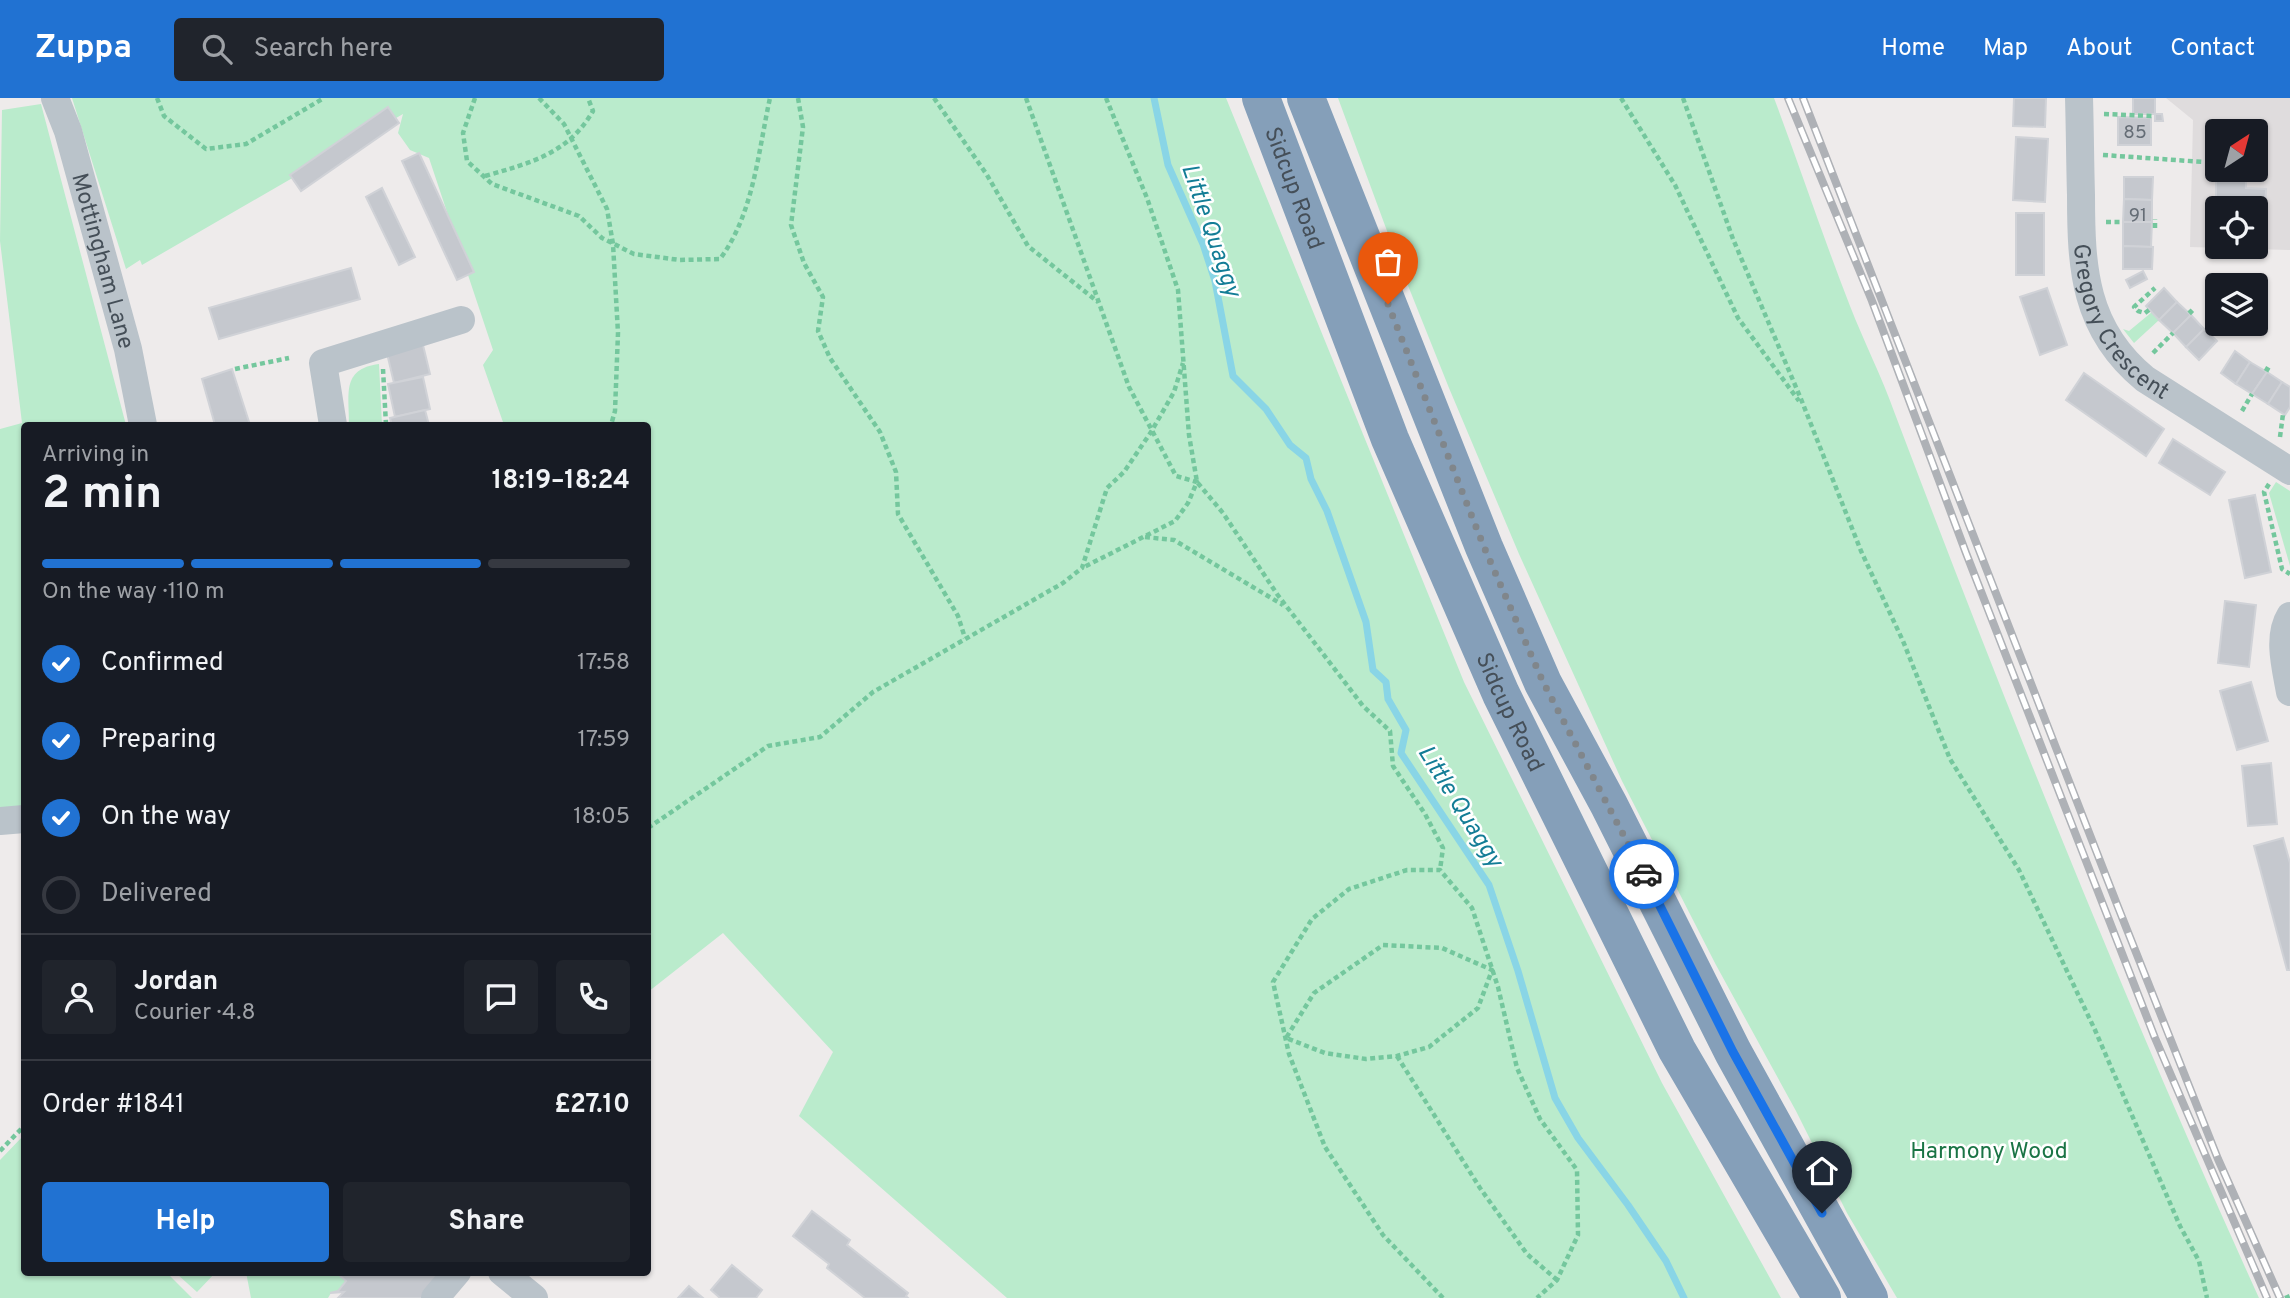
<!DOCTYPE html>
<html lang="en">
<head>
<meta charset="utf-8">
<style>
  body { margin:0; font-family:Overpass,sans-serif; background:#20242c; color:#f1f3f6; height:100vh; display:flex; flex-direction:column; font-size:26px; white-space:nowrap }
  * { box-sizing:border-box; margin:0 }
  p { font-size:23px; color:#9ea1a6 }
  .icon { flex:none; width:38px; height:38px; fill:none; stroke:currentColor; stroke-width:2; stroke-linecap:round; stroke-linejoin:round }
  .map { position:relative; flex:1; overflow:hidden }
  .side { position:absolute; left:21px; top:324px; width:630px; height:854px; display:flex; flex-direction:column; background:#171b24; border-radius:7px; box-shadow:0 2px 5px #0004 }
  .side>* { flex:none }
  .needle { width:46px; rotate:36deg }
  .fabs { position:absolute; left:2205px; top:21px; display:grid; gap:14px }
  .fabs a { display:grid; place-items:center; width:63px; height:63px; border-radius:7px; background:#171b24; box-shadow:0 2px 5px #0004; font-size:35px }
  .pin { position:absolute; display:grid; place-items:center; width:60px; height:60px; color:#fff; margin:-72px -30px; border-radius:50% 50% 50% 0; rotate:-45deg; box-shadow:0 0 7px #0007 }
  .pin .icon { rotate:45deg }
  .courier { position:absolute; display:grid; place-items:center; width:70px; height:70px; margin:-35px; border:5px solid #1a73e8; border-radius:50%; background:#fff; color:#222; box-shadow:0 2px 9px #0007 }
  .overview em { font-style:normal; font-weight:700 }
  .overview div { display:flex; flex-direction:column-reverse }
  .overview { display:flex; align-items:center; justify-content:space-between; height:119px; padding:0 21px }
  h1 { font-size:46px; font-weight:700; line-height:52px }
  .bar { display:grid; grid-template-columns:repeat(4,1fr); gap:10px 7px; align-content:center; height:84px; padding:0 21px }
  .bar i { height:9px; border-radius:5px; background:#363941 }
  .bar .selected { background:#2172d2 }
  .bar p { grid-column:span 4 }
  .line { display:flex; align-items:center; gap:18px; padding:0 21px; border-top:2px solid #363941 }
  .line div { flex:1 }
  .round { display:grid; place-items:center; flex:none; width:74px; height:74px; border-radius:7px; background:#20242c }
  ol { padding:0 21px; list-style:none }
  li { display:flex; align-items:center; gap:21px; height:77px }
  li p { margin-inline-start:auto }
  li .icon { padding:7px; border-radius:50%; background:#2172d2; color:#fff; stroke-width:4 }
  li:last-child { color:#9ea1a6 }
  li i { width:38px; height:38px; border:4px solid #363941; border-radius:50% }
  .action { display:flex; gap:14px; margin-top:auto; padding:14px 21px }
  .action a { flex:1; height:80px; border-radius:7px; background:#2172d2; color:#fff; font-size:28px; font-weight:700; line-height:80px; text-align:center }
  .action a+a { background:#20242c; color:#f1f3f6 }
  header { display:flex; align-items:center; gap:42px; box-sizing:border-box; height:98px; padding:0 35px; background:#2172d2; color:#fff }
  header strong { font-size:33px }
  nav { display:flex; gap:38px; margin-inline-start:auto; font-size:24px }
  .search { width:490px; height:63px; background:#20242c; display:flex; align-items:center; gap:18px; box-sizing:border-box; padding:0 24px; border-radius:7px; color:#9ea1a6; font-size:26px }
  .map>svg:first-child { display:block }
  .education { fill:#dfdcdd; fill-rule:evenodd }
  .green { fill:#baebcc }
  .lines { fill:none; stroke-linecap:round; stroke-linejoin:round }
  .stream { stroke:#89d5e6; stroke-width:7 }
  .building { fill:#c5c8ce; stroke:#d0d2d7; stroke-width:2 }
  .path { stroke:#74c79d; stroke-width:4.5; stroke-dasharray:5 3.5; stroke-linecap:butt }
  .minor { stroke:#bac3ca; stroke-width:28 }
  .highway { stroke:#859fb9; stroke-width:38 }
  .rail-casing { stroke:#aeb1b6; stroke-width:8 }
  .rail { stroke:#fff; stroke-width:5; stroke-dasharray:16; stroke-linecap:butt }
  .done { stroke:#80868b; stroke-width:7; stroke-dasharray:0 12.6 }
  .route { stroke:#1a73e8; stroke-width:9 }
  .labels { text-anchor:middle; stroke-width:5; stroke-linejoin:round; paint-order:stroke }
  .number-label { font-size:19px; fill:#656d76 }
  .street-label { font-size:23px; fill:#454f58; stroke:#fff }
  .park-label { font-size:23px; fill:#1a7445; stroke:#fff }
  .water-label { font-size:24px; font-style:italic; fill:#137d96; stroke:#fff }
</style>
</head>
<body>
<header>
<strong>Zuppa</strong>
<div class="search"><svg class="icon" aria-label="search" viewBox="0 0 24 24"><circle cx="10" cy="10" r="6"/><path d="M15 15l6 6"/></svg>Search here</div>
<nav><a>Home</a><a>Map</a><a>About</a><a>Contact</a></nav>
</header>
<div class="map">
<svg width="2290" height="1200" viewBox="0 0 2290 1200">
  <rect width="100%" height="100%" fill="#eeebeb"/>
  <path class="education" d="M2166,0h124v152l-100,-3 3,-127zM2217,33h39v39h-39zM2217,110h39v39h-39z"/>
  <g class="green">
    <path d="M72,0h1154l238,584 198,401 119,215h-774l-208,-182 34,-64 -110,-119 -75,59v-567h-144l-21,-60 10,-15 -64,-192 -19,-8 -12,-17 5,-19 -261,151 -2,-5 -14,9z"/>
    <path d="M1338,0h436c26,69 49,139 76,208 14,36 32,71 45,108 113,298 232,594 364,884h-362l-50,-85 -51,-102 -80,-146 -94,-184 -103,-227 -70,-166 -52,-130z"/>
    <path d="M41,6l85,321h-102v405l-24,3v-404l22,-6 -22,-182 2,-131z"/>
    <path d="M2152,214l7,8 -25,23 -11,-14 6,2z"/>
    <path d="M379,266l3,61h-33c1,-29 -9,-56 30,-61z"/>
    <path d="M2276,384l14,9v75l-21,-73z"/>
    <path d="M24,1037v137h142l26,26h-192v-138z"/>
    <path d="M179,1174h37l-19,20 -20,-18z"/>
    <path d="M246,1174h90l10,9 -8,10 -7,2 -3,5h-77z"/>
  </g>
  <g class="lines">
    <path class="stream" d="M1154,0l14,67 35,79 12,37 18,95 33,33 24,36 16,13 5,21 16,32 39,111 7,48 13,12 2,17 18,31 -5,23 88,132 29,86 37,127 23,40 50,67 38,56 18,37"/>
  </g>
  <g class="building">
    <path d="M2014,0h32l-1,29 -32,-1z"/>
    <rect x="2133" y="0" width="22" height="16"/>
    <path d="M388,9l11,16 -98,68 -11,-16z"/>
    <path d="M2155,16h7l1,7h-8z"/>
    <path d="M2118,19l33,1v27h-33z"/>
    <path d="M2016,39l32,2 -3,63 -32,-2z"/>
    <path d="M419,55l55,119 -17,8 -55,-119z"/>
    <path d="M2216,72h30v18l20,1 -1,28h-9v-9h-39l-1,7z"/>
    <path d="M2124,79h29l-1,23 -28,-1z"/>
    <path d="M382,90l33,69 -16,8 -33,-68z"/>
    <path d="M2124,101l28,1v22h-29z"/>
    <rect x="2016" y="115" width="28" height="62"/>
    <path d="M2123,124h29l-1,25 -28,-1z"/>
    <path d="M2123,148l30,1 -1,22h-29z"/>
    <path d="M351,170l9,31 -141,40 -10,-31z"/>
    <path d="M2143,173l4,8 -17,9 -4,-8z"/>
    <path d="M2047,190l20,57 -27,10 -20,-58z"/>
    <path d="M2164,190l13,14 -18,18 -13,-14z"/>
    <path d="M2177,204l14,13 -18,18 -14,-13z"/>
    <path d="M2191,217l13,14 -18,18 -13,-14z"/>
    <path d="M2204,231l13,12 -18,19 -13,-13z"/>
    <path d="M422,243l8,33 -36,9 -8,-34z"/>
    <path d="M2235,253l15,11 -14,22 -15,-11z"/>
    <path d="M2250,264l17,10 -15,22 -16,-10z"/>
    <path d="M232,271l18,56h-35l-13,-46z"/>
    <path d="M2267,274l15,10 -14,22 -16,-10z"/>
    <path d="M2084,275l80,56 -18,27 -80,-56z"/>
    <path d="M423,279l7,32 -35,8 -7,-33z"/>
    <path d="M2282,284l8,5v20l-5,8 -17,-11z"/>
    <path d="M425,312l4,15h-37l-2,-7z"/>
    <path d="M2173,341l52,33 -15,23 -51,-32z"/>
    <path d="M2255,397l16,77 -26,6 -16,-78z"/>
    <path d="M2225,503l31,4 -7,62 -31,-4z"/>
    <path d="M2251,584l17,59 -31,9 -17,-59z"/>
    <path d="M2271,665l6,61 -29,2 -6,-60z"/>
    <path d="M2283,740l7,25v107h-3l-33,-124z"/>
    <path d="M812,1113l38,29 -3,5 61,48 -2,3 2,2h-43l-38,-30 2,-4 -36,-28z"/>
    <path d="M732,1167l30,25 -6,8h-36l-9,-8z"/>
    <path d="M336,1174h113l-25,26h-86l6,-6 -14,1 8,-2 8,-10z"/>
    <path d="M689,1188l14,12h-25z"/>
  </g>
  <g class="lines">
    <g class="path">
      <path d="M157,0l7,18 42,33 40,-5 78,-46"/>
      <path d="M475,0l-12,35 4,28 25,23 87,32 23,22 32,16 46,6 40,-1c34,-46 38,-107 50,-161"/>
      <path d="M539,0l25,26 43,85 6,35 5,89 -3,78 -4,14"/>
      <path d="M798,0l5,29 -12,98 13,38 19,34 -5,34 12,27 50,74 16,40 2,42 60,102 7,22"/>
      <path d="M934,0l53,77 41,71 70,56"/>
      <path d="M1026,0l103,289 47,89 21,6 -9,21 -13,18 -93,47"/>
      <path d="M1106,0l41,100 31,92 11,145 8,47 26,31 54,81 86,112 27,25 3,35 32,48 18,34 -3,22"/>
      <path d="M1621,0l54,87 63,133 61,83"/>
      <path d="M1683,0l50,141 68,160 60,152 42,90 47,118 69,111 76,160 85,196 19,35 8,37"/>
      <path d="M2104,16l48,2"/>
      <path d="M2103,57l101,7"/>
      <path d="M485,78c45,-13 83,-22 108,-65l-5,-13"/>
      <path d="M2106,124h17"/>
      <path d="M2155,130v-9"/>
      <path d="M2149,212l-4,3 -7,-2 -4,-4 21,-19"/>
      <path d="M2189,212l6,6"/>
      <path d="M2153,255l20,-20"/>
      <path d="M2265,270l7,4"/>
      <path d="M235,271l54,-11"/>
      <path d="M383,271l3,56"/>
      <path d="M2242,313l10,-17"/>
      <path d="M2280,339l3,-23"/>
      <path d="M2269,386l-5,8 18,77 8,5"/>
      <path d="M1145,439l29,3 109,65"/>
      <path d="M648,730l120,-82 52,-9 53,-45 190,-109 19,-15 25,-80 17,-16 27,-40 23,-40 9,-29"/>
      <path d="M1383,847l59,3 50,22 -14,38 -49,39 -32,9 -31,3 -41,-6 -39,-15 28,-45z"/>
      <path d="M1397,958l83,132 47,66 30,26"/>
      <path d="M0,1053l24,-25"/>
      <path d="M1443,1200l-60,-63 -58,-88 -36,-93 -16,-72 39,-63 37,-30 58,-19h33l32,38 26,79 19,81 23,51 37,51 1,65 -21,45 -20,18"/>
      <path d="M2285,1200l5,-2"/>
    </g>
    <g class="minor">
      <path id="s1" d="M55,0l13,33 60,218 15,76"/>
      <path id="s2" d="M2079,0c1,32 1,64 2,97 0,73 3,134 64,184l145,92"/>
      <path d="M333,327l-10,-62 138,-43"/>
      <path d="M2290,518c-13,21 -4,53 0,76"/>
      <path d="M0,723l24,-2"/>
      <path d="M502,1174l32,26"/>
      <path d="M435,1200l22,-26"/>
    </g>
    <g class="highway">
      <path id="s3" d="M1261,0l129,341 111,255 176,356 145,248"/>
      <path d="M1306,0l178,449 59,136 66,122 124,247 136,246"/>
    </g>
    <defs>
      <g id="rail">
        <path d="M1788,0l84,203 94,252 189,485 112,260"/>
        <path d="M1803,0l315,809 100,252 62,139"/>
      </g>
    </defs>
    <use href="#rail" class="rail-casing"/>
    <use href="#rail" class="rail"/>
  </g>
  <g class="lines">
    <path class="done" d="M1388,206l96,243 59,135 101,192"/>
    <path class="route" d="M1644,776l89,178 89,161"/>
  </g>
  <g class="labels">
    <g class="number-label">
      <text x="2135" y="40">85</text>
      <text x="2138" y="123">91</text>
    </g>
    <g class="street-label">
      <text dy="8" stroke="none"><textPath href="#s3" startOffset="96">Sidcup Road</textPath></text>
      <text dy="8" stroke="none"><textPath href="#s1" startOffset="170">Mottingham Lane</textPath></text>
      <text dy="8" stroke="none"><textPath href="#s2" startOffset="236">Gregory Crescent</textPath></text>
      <text dy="8" stroke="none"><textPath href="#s3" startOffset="663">Sidcup Road</textPath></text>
    </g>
    <g class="park-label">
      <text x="1989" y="1060">Harmony Wood</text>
    </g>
    <g class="water-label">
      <text transform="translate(1212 132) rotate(71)" y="8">Little Quaggy</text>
      <text transform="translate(1461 708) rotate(58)" y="8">Little Quaggy</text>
    </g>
  </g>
</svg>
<div class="fabs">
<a><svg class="needle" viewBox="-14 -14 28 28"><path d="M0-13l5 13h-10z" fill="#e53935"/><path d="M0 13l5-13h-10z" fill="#9ea1a6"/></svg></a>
<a><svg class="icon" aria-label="locate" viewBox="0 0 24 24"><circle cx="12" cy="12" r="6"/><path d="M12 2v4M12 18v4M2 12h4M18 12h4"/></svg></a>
<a><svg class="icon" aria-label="layers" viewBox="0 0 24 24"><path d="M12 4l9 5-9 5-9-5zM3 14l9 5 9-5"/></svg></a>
</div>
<div class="pin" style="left:1388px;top:206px;background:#ea580c"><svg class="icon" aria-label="bag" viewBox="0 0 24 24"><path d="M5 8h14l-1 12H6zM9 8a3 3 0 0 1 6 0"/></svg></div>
<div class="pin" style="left:1822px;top:1115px;background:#1f2937"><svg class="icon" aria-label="home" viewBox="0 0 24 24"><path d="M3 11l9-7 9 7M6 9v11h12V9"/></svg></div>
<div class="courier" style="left:1644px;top:776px"><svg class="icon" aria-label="car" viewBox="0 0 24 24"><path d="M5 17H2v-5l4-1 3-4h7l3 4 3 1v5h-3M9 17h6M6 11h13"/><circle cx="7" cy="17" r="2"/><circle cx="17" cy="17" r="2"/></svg></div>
<section class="side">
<div class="overview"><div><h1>2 min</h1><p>Arriving in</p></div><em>18:19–18:24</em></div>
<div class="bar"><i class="selected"></i><i class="selected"></i><i class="selected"></i><i></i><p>On the way · 110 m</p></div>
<ol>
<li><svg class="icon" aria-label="check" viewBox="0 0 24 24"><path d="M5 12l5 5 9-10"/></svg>Confirmed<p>17:58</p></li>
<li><svg class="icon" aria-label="check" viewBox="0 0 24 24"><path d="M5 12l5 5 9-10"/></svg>Preparing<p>17:59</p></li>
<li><svg class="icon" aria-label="check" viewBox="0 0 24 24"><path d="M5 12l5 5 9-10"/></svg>On the way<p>18:05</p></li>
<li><i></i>Delivered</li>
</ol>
<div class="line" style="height:126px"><a class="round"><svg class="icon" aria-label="person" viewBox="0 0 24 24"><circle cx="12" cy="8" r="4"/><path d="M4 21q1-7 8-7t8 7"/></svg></a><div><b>Jordan</b><p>Courier · 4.8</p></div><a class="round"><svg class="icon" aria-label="chat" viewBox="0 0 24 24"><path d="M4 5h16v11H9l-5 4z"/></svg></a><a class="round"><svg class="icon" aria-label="phone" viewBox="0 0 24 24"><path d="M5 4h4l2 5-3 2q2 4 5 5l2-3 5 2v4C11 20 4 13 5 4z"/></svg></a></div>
<div class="line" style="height:91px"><div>Order #1841</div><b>£27.10</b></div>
<div class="action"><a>Help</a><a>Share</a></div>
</section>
</div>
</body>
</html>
